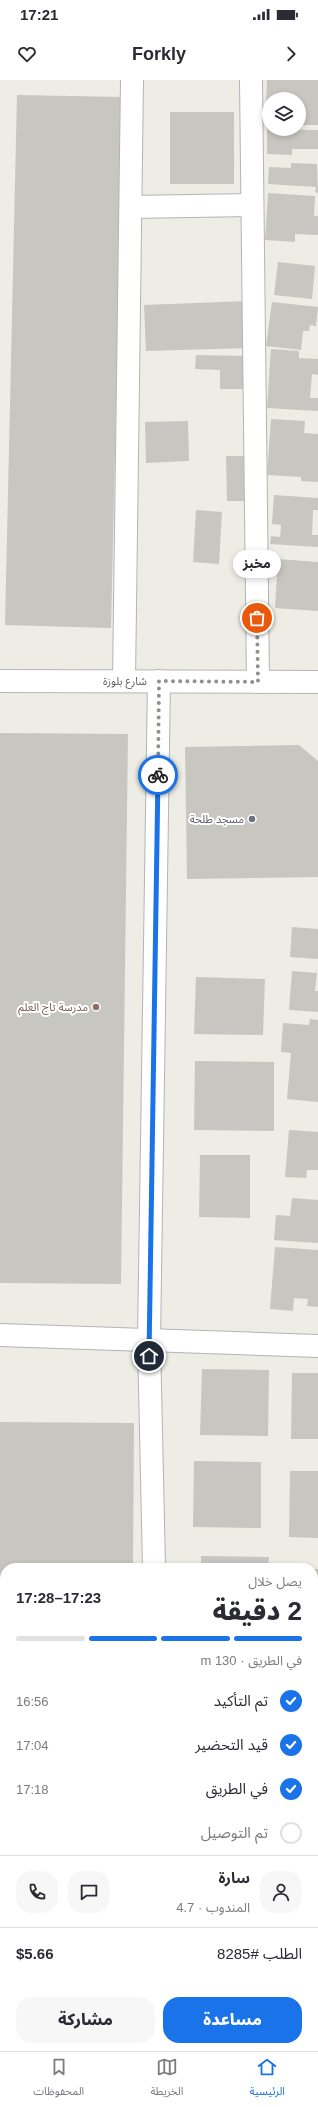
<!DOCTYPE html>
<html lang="ar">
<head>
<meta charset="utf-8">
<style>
  body { margin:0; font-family:Helvetica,"Noto Sans Arabic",sans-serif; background:#f7f7f7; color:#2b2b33; direction:rtl; height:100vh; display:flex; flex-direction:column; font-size:15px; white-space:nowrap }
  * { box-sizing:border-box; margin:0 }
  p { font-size:13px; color:#7c7c81 }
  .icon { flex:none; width:22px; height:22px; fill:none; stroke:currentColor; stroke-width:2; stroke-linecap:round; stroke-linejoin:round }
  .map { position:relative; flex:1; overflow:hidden; direction:ltr }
  .side { position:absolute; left:0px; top:1483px; width:318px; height:488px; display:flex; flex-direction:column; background:#fff; border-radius:16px 16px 0 0; box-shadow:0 2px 6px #0003; direction:rtl }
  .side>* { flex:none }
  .buttons { position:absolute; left:262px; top:12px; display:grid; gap:8px }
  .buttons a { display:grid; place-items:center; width:44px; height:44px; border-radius:50%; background:#fff; box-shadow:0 2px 6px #0003; font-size:20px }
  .pin { position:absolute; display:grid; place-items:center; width:34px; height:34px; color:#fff; margin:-17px; border:2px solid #fff; border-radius:50%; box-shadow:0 1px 4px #0007 }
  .courier { position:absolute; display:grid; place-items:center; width:40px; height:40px; margin:-20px; border:3px solid #1a73e8; border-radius:50%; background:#fff; color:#222; box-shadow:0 1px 5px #0007 }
  .bubble { position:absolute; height:28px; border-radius:14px; background:#fff; box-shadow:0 2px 6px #0003; font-size:13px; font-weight:800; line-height:28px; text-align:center; direction:rtl }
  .head em { font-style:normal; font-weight:800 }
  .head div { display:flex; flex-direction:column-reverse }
  .head { display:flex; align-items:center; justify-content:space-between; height:68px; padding:0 16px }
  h1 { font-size:26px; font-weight:800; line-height:30px }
  .bar { display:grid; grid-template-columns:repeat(4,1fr); gap:6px 4px; align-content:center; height:48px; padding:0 16px }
  .bar i { height:5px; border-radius:3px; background:#e1e1e2 }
  .bar .current { background:#1a73e8 }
  .bar p { grid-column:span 4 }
  .line { display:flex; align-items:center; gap:10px; padding:0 16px; border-top:1px solid #e1e1e2 }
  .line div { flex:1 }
  .round { display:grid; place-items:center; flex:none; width:42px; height:42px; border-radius:16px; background:#f7f7f7 }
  ol { padding:0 16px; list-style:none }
  li { display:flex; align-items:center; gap:12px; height:44px }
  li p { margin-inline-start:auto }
  li .icon { padding:4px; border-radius:50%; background:#1a73e8; color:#fff; stroke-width:4 }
  li:last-child { color:#7c7c81 }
  li i { width:22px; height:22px; border:2px solid #e1e1e2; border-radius:50% }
  .button { display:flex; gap:8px; margin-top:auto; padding:8px 16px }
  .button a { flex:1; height:46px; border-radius:16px; background:#1a73e8; color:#fff; font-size:16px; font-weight:800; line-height:46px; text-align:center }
  .button a+a { background:#f7f7f7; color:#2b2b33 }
  .status { display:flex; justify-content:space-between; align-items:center; height:28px; padding:0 20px; background:#fff; direction:ltr }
  .status svg { height:11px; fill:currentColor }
  header { display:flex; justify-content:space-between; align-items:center; height:52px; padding:0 16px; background:#fff; font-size:18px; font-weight:800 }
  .menu { display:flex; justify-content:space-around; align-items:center; height:56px; border-top:1px solid #e1e1e2; background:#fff; font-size:11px; color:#7c7c81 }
  .menu a { display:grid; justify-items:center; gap:2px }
  .menu .current { color:#1a73e8 }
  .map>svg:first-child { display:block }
  .building { fill:#c8c6c1 }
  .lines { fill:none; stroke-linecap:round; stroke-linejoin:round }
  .street-casing { stroke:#b2b4b8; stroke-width:24 }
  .secondary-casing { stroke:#b3b6ba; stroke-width:24 }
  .street { stroke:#fff; stroke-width:22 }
  .secondary { stroke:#fff; stroke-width:22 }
  .done { stroke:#8f9090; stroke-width:4; stroke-dasharray:0 7.2 }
  .route { stroke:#1a73e8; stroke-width:5 }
  .worship-dot { fill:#6b7280; stroke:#fff; stroke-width:1.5 }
  .education-dot { fill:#8d6e63; stroke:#fff; stroke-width:1.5 }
  .labels { text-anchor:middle; stroke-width:4; stroke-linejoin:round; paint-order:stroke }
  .street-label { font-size:11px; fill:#5c5f63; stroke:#fff }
  .worship-label { font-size:11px; fill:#5b616d; stroke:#fff; text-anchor:end }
  .education-label { font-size:11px; fill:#785e54; stroke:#fff; text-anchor:end }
</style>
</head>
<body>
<div class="status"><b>17:21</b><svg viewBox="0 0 49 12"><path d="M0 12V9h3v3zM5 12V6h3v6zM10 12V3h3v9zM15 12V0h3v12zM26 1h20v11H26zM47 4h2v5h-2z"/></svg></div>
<header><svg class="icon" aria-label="forward" viewBox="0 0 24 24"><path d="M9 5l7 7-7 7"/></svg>Forkly<svg class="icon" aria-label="heart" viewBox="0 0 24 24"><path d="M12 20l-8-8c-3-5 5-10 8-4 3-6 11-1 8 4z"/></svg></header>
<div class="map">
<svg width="318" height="1971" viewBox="0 0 318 1971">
  <rect width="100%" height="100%" fill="#edece5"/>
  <g class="building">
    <path d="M267,0h51v45h-19v-26h-30v25h-4z"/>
    <path d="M17,15l106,2 -12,531 -106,-3z"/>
    <rect x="170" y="32" width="64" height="72"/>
    <path d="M267,49l51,1v19h-26v6l-25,-1z"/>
    <path d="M291,83l26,1 1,29 -3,-1 1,-5 -48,-3 1,-17 22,1z"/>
    <path d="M268,113l47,3 -1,20h4v19l-23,-1v8l-30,-2z"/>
    <path d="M278,182l37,4 -3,33 -38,-4z"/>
    <path d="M248,221l1,47 -103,3 -2,-46z"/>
    <path d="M272,222l46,5 -2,19 -6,-1 -1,6h-6l-2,19 -35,-4z"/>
    <path d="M271,269l28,2v7l19,1v16l-6,-1 -2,24h8v13l-51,-3z"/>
    <path d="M196,275l52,1v33h-28v-19l-25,-1z"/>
    <path d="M271,339l34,2 -1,12 14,1v48l-17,-1v-4l-34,-2z"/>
    <path d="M188,341l1,40 -43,2 -1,-41z"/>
    <path d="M226,376h22l1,45h-22z"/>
    <path d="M274,415l44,3v12h-5l-1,25h6v12l-48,-3 1,-8 9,1 1,-12 -9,-1z"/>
    <path d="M196,430l26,2 -3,52 -26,-2z"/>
    <path d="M278,479l40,3v49l-43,-3z"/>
    <path d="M0,653l128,1 -7,550 -121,-1z"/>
    <path d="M299,665l19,16v116l-131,2 -2,-132z"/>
    <path d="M292,847l26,2v30l-28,-2z"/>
    <path d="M292,891l25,2 -2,18h3v21l-29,-2z"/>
    <path d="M196,897l69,2 -2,56 -69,-1z"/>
    <path d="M310,939l8,1v82l-31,-3 4,-46 -10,-1 2,-29 26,2z"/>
    <path d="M195,981l79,1v69l-80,-1z"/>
    <path d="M289,1050l29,2v38h-11l-1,8 -21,-1z"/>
    <path d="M200,1075h50v63l-51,-1z"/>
    <path d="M292,1118l26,2v43l-44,-3 2,-25 14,1z"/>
    <path d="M275,1167l43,3v57l-11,-1 1,-7 -14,-1 -1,13 -23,-2z"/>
    <path d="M202,1289l67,1 -1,66 -68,-1z"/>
    <path d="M292,1293h26v66h-27z"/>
    <path d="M0,1342l134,1 -1,145h-128v477h-5z"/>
    <path d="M194,1381l67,1v66l-68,-1z"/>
    <path d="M290,1391h28v67l-29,-1z"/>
    <path d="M201,1476l68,1 -1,11h-67z"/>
    <rect x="313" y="1489" width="5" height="67"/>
    <rect x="313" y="1580" width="5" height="66"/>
    <rect x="313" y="1673" width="5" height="66"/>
    <rect x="313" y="1766" width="5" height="66"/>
    <rect x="313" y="1856" width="5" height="66"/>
  </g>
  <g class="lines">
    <defs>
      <g id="street">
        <path d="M251,0l7,602"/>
        <path d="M131,127l121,-2"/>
        <path d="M124,601l8,-601"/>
        <path d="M0,1255l318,11"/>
        <path d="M154,1488l-5,-228 10,-659"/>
        <path d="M164,1966l1,5"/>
      </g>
      <path id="secondary" d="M0,601l318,1"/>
    </defs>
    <use href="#street" class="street-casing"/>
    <use href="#secondary" class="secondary-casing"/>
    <use href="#street" class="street"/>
    <use href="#secondary" class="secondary"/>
  </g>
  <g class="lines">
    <path class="done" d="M158,695l1,-94 99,1 -1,-64"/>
    <path class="route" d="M149,1276l9,-581"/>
  </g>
  <circle class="worship-dot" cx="252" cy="739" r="4"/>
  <circle class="education-dot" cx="96" cy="927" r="4"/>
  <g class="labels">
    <g class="street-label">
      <text x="125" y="605">شارع بلوزة</text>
    </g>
    <g class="worship-label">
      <text x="244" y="743">مسجد طلحة</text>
    </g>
    <g class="education-label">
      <text x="88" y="931">مدرسة تاج العلم</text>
    </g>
  </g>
</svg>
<div class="buttons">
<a><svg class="icon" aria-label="layers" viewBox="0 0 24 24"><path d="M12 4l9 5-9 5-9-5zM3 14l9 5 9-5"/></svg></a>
</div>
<div class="pin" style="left:257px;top:538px;background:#ea580c"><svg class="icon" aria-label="bag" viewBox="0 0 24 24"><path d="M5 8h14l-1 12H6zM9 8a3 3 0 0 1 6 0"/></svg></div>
<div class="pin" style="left:149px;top:1276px;background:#1f2937"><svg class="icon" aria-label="home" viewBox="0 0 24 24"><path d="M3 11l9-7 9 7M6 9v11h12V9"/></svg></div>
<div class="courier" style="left:158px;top:695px"><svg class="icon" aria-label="bike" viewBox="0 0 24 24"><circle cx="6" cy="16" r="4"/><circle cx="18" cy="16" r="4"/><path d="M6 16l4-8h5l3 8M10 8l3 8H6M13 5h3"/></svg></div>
<div class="bubble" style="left:233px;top:470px;width:48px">مخبز</div>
<section class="side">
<div class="head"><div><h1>2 دقيقة</h1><p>يصل خلال</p></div><em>17:23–17:28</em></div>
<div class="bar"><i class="current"></i><i class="current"></i><i class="current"></i><i></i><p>في الطريق · 130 m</p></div>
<ol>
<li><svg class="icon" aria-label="check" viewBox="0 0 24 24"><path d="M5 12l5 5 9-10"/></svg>تم التأكيد<p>16:56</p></li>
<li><svg class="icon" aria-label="check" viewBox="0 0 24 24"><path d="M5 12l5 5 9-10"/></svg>قيد التحضير<p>17:04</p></li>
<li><svg class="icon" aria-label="check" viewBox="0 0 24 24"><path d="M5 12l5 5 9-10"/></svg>في الطريق<p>17:18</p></li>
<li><i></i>تم التوصيل</li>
</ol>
<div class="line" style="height:72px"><a class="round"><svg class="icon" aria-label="person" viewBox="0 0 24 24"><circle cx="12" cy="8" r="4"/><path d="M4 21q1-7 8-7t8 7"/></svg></a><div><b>سارة</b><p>المندوب · 4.7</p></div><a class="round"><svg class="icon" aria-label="chat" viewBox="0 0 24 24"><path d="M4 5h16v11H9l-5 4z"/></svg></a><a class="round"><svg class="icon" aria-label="phone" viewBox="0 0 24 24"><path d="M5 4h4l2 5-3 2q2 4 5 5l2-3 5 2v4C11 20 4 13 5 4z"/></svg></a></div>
<div class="line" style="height:52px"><div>الطلب #8285</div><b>$5.66</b></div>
<div class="button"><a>مساعدة</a><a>مشاركة</a></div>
</section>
</div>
<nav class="menu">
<a class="current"><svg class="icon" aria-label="home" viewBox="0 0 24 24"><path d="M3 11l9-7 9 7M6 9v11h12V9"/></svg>الرئيسية</a>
<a><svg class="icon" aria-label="map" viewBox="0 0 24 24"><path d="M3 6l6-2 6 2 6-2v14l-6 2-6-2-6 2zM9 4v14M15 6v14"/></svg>الخريطة</a>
<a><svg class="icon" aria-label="saved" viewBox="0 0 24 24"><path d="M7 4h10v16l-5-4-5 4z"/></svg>المحفوظات</a>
</nav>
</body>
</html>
